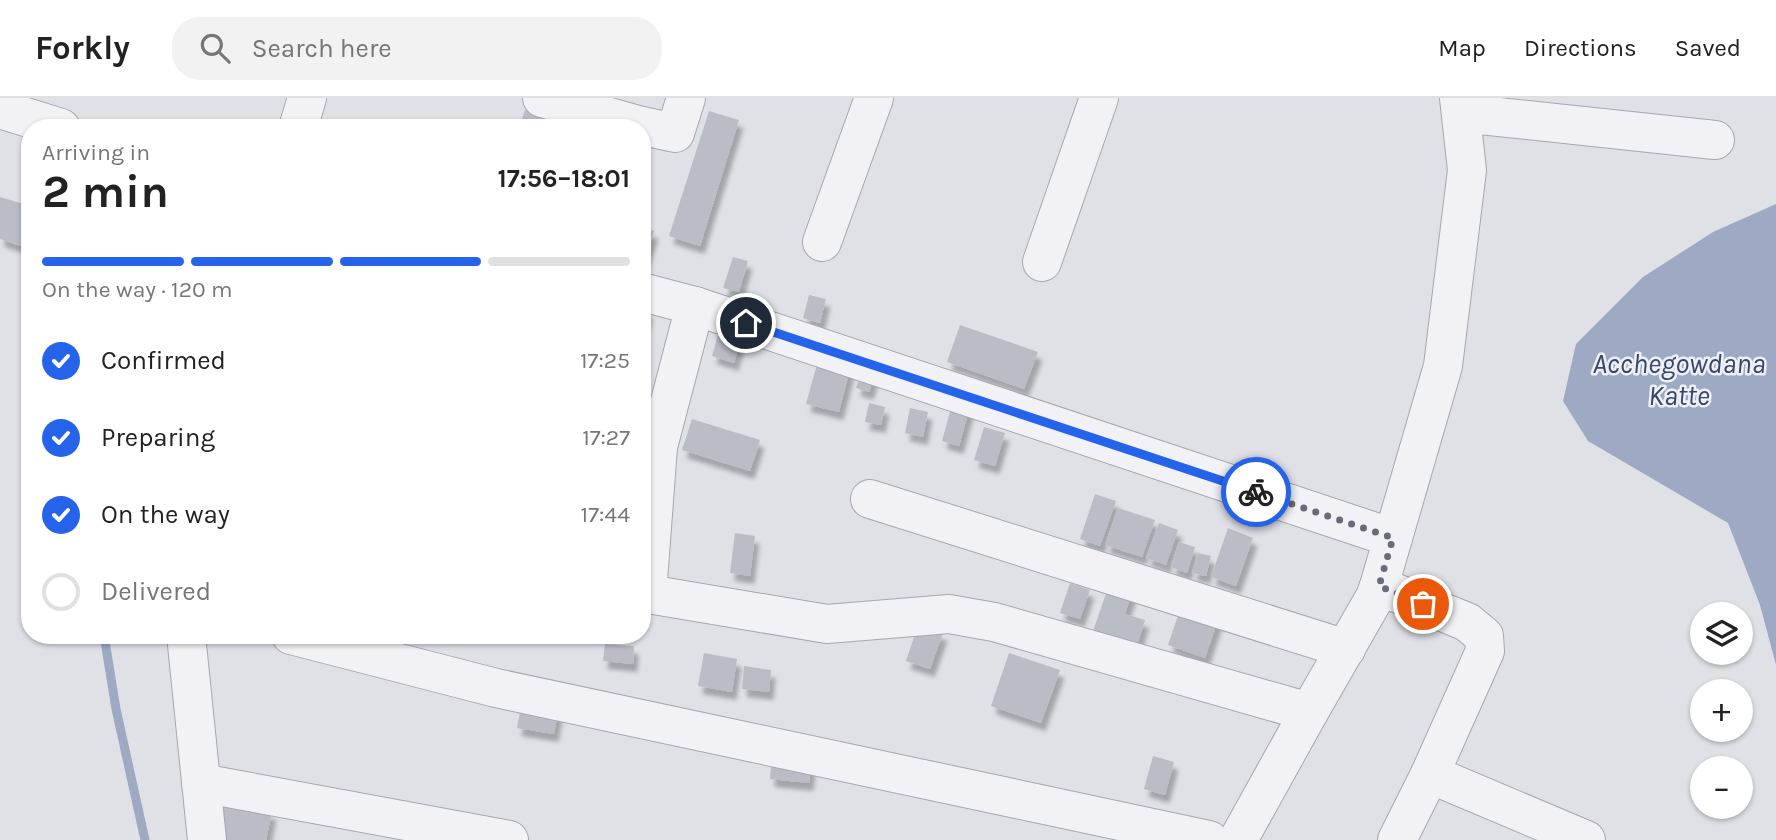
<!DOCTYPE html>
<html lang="en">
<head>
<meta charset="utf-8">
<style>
  body { margin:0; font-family:Karla,sans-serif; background:#f2f2f2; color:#222; height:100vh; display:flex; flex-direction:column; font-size:26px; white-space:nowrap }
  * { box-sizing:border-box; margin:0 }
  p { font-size:23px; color:#767676 }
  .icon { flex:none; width:38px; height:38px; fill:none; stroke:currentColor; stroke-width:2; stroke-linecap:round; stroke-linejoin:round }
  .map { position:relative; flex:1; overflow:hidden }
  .sheet { position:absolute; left:21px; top:21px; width:630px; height:525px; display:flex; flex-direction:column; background:#fff; border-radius:28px; box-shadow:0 2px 5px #0004 }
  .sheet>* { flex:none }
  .controls { position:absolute; left:1690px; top:504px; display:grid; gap:14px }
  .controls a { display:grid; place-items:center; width:63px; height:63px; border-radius:50%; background:#fff; box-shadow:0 2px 5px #0004; font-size:35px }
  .pin { position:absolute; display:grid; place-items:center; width:60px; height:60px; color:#fff; margin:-30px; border:4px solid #fff; border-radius:50%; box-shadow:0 2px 7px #0007 }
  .courier { position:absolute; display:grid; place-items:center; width:70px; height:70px; margin:-35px; border:5px solid #2563eb; border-radius:50%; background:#fff; color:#222; box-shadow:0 2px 9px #0007 }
  .overview em { font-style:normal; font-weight:700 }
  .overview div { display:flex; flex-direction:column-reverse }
  .overview { display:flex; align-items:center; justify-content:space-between; height:119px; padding:0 21px }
  h1 { font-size:46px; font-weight:700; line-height:52px }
  .bar { display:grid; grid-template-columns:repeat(4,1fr); gap:10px 7px; align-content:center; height:84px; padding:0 21px }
  .bar i { height:9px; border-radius:5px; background:#e0e0e0 }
  .bar .active { background:#2563eb }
  .bar p { grid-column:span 4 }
  ol { padding:0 21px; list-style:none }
  li { display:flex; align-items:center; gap:21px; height:77px }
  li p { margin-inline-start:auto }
  li .icon { padding:7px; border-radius:50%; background:#2563eb; color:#fff; stroke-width:4 }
  li:last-child { color:#767676 }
  li i { width:38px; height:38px; border:4px solid #e0e0e0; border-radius:50% }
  header { display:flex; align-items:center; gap:42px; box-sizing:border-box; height:98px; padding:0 35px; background:#fff; border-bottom:2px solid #e0e0e0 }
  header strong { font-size:33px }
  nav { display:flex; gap:38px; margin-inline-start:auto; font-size:24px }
  .search { width:490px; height:63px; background:#f2f2f2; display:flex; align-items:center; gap:18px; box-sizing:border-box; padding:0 24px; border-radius:28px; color:#767676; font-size:26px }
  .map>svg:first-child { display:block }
  .water { fill:#9ea9c4 }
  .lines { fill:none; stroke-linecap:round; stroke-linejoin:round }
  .stream { stroke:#9ea9c4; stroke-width:9 }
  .building { fill:#babcc6; filter:url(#shadow) }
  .minor-casing { stroke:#a5a7b1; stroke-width:40 }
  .minor { stroke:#f2f2f6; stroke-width:38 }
  .done { stroke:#696c78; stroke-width:7; stroke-dasharray:0 12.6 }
  .route { stroke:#2563eb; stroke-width:9 }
  .labels { text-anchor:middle; stroke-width:5; stroke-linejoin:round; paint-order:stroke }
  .water-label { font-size:28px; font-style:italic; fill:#38466d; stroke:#eff0f5 }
</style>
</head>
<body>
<header>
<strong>Forkly</strong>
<div class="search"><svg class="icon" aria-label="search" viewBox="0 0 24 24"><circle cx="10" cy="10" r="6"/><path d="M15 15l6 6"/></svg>Search here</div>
<nav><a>Map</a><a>Directions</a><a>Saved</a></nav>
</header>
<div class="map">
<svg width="1776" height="742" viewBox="0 0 1776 742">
  <defs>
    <filter id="shadow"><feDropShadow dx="4.5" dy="8" stdDeviation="2" flood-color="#0004"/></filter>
  </defs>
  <rect width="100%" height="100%" fill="#dfe1e7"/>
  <path class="water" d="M1776,106v461l-16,-60 -32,-82 -140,-82 -25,-40 13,-57 67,-67 70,-45z"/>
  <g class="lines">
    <path class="stream" d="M104,537l12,74 29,131"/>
  </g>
  <g class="building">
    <path d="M525,12l44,14 -1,4h-49z"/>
    <path d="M709,13l30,9 -39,126 -31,-10z"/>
    <path d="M0,99l30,9v43l-30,-10z"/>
    <path d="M642,130l12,3 -11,35h-1z"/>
    <path d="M733,159l15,4 -9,31 -16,-4z"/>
    <path d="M809,197l17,4 -6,24 -17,-5z"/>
    <path d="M642,211l6,2 -5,18h-1z"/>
    <path d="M960,227l78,27 -14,37 -77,-27z"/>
    <path d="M718,237l22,7 -6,21 -22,-7z"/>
    <path d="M819,259l32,8 -12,47 -33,-8z"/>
    <path d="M861,274l13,4 -5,16 -13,-4z"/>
    <path d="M953,303l17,5 -11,40 -17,-5z"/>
    <path d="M869,305l16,4 -4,18 -16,-3z"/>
    <path d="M910,310l18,4 -5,25 -18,-4z"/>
    <path d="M692,321l68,21 -10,31 -68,-21z"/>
    <path d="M984,329l21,6 -10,33 -21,-6z"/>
    <path d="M1095,396l21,7 -16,45 -20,-7z"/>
    <path d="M1118,410l37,12 -13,37 -37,-12z"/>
    <path d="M1159,425l19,7 -12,35 -20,-7z"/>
    <path d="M1228,430l25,10 -17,48 -25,-9z"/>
    <path d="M735,435l20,3 -5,40 -20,-3z"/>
    <path d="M1179,444l16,5 -8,26 -16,-6z"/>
    <path d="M1198,455l13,3 -5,20 -14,-3z"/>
    <path d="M1110,484l23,7 -8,25 20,6 -9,28 -44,-14z"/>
    <path d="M1070,485l20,7 -10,29 -20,-6z"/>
    <path d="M1184,500l37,13 -16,47 -37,-13z"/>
    <path d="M918,527l25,8 -13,36 -24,-8z"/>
    <path d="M605,546l29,2 -1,18 -30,-3z"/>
    <path d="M704,555l33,6 -5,33 -34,-6z"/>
    <path d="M1009,555l51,17 -19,53 -50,-17z"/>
    <path d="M744,568l27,4 -2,22 -27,-3z"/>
    <path d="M522,603l37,6 -5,27 -37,-6z"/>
    <path d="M772,657l40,5 -3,23 -39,-4z"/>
    <path d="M1153,658l21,6 -9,33 -21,-6z"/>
    <path d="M221,704l51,10 -6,28h-52z"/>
  </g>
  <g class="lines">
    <defs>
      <g id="minor">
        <path d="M542,0l96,27 37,8 11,-35"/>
        <path d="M0,11l61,19"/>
        <path d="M1461,15l254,27"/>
        <path d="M298,30l9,-30"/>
        <path d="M822,144l52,-144"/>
        <path d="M1042,164l57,-164"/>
        <path d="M642,194l53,14 698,232"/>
        <path d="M642,345l16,4 37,-141"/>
        <path d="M870,401l476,150"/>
        <path d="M1379,488l88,36 17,14 1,15 -55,123 156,66"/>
        <path d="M642,495l185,31 122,-10 45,8 315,90"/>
        <path d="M647,496l11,-147"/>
        <path d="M186,537l21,205"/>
        <path d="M291,537l205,53 713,152"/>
        <path d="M201,685l308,57"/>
        <path d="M1238,742l71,-128 66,-115 4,-11 64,-220 24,-196 -8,-72"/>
        <path d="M1397,742l33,-66"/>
      </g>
    </defs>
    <use href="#minor" class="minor-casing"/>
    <use href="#minor" class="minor"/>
  </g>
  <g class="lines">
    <path class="done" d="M1256,394l137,46 -14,48 44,18"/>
    <path class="route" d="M746,225l510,169"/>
  </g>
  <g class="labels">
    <g class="water-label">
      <text x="1679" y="275">Acchegowdana<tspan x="1679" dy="32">Katte</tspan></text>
    </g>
  </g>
</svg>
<div class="controls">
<a><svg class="icon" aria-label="layers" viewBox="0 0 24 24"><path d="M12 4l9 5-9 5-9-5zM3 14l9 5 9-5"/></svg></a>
<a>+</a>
<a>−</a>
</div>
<div class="pin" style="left:1423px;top:506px;background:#ea580c"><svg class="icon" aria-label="bag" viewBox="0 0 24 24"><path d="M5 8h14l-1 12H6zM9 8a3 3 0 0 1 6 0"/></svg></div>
<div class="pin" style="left:746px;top:225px;background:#1f2937"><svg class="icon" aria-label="home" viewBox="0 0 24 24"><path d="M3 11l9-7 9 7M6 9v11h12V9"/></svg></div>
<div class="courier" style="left:1256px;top:394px"><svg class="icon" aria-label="bike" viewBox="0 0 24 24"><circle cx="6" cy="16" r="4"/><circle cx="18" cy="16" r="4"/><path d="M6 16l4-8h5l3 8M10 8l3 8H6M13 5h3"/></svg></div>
<section class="sheet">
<div class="overview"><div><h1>2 min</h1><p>Arriving in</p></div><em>17:56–18:01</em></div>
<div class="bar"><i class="active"></i><i class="active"></i><i class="active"></i><i></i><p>On the way · 120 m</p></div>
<ol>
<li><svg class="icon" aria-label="check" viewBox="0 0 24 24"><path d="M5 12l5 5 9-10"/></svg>Confirmed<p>17:25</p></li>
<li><svg class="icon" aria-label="check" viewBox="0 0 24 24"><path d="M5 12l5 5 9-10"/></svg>Preparing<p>17:27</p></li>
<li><svg class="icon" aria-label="check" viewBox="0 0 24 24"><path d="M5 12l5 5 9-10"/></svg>On the way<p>17:44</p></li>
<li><i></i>Delivered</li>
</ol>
</section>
</div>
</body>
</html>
